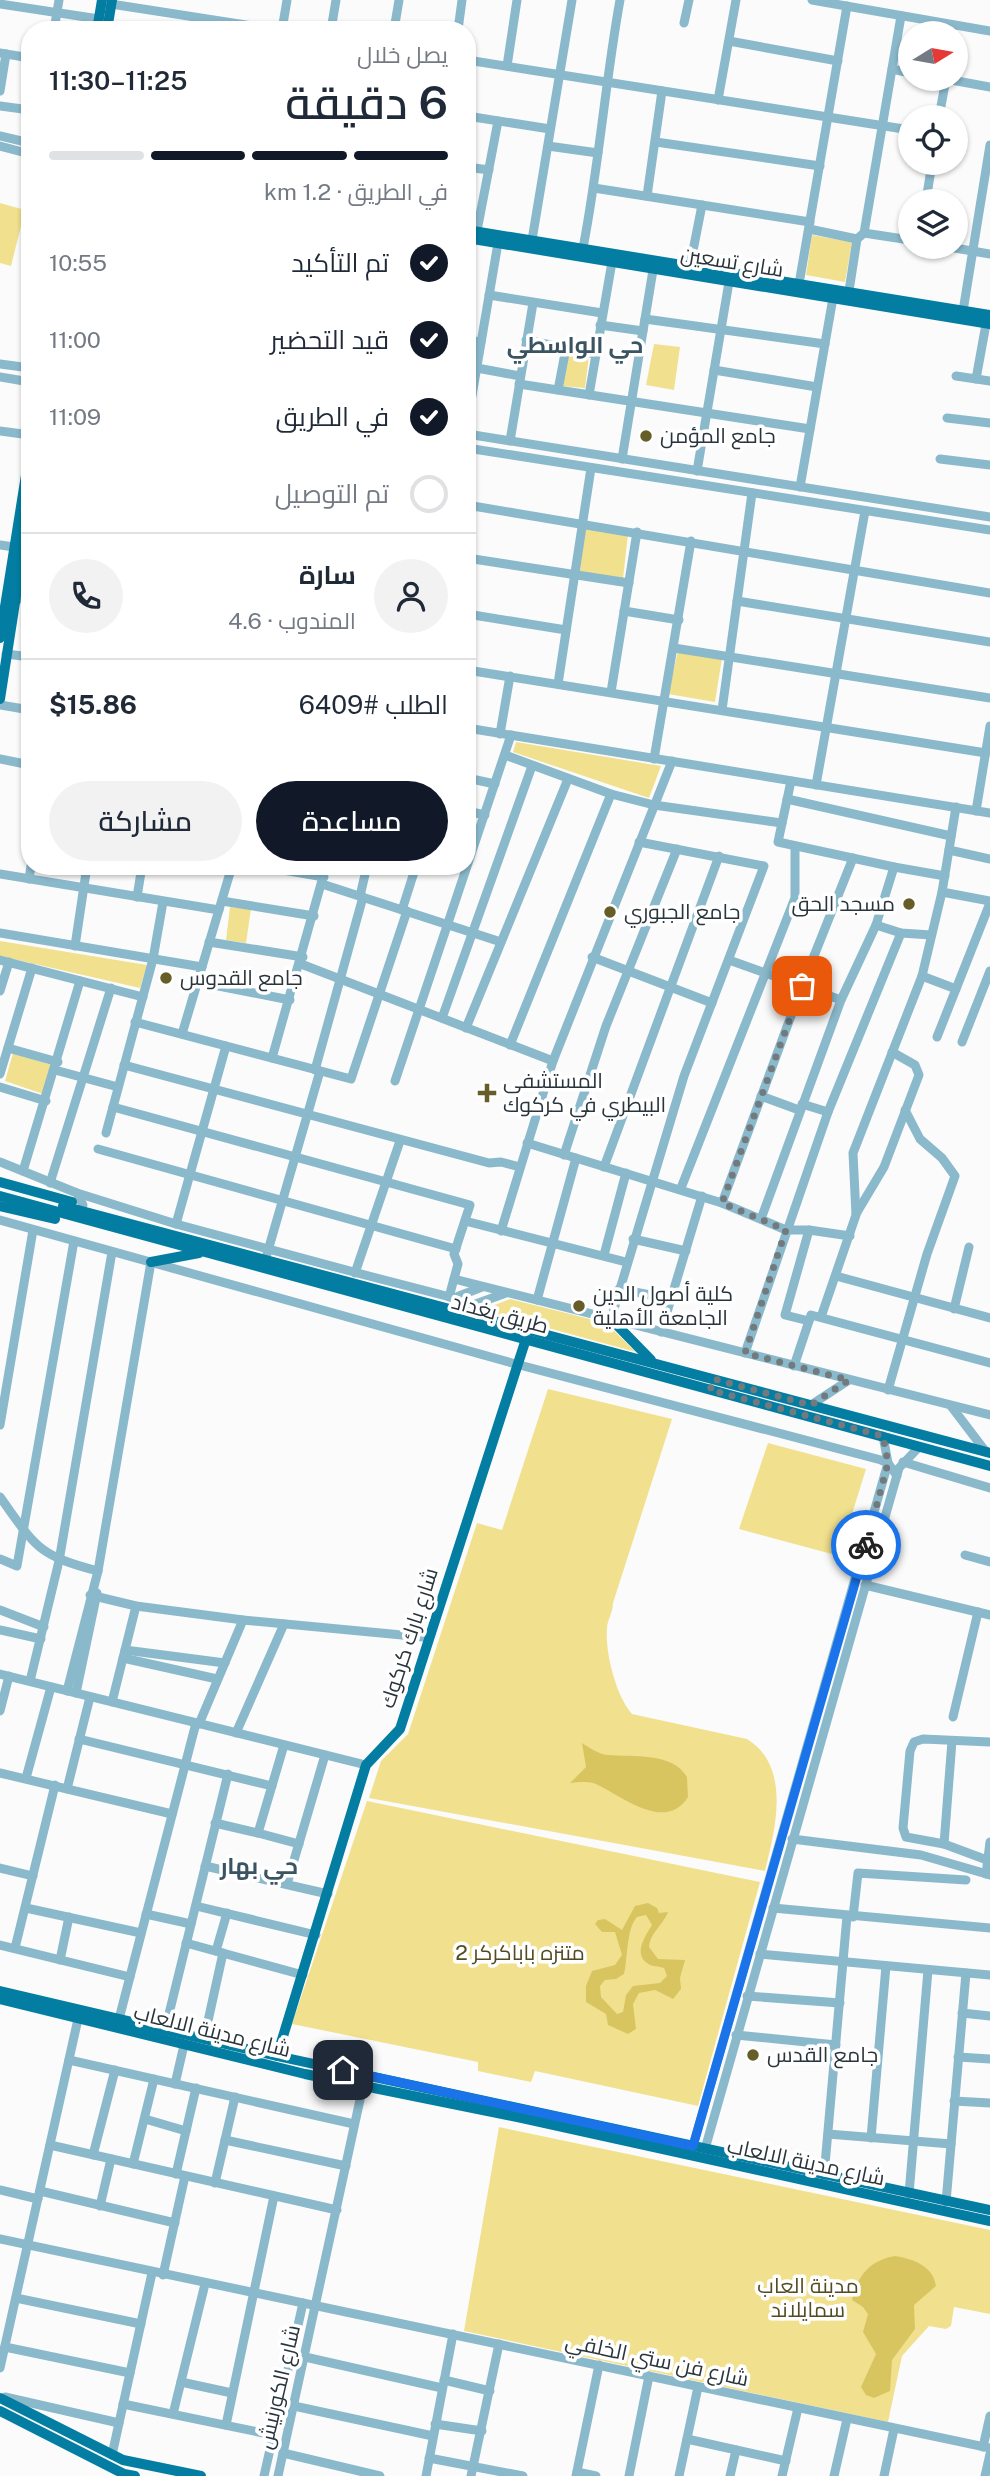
<!DOCTYPE html>
<html lang="ar">
<head>
<meta charset="utf-8">
<style>
  body { margin:0; font-family:"Public Sans",Cairo,sans-serif; background:#f2f2f3; color:#1f2937; direction:rtl; height:100vh; display:flex; flex-direction:column; font-size:26px; white-space:nowrap }
  * { box-sizing:border-box; margin:0 }
  p { font-size:23px; color:#747a83 }
  .icon { flex:none; width:38px; height:38px; fill:none; stroke:currentColor; stroke-width:2; stroke-linecap:round; stroke-linejoin:round }
  .map { position:relative; flex:1; overflow:hidden; direction:ltr }
  .drawer { position:absolute; left:21px; top:21px; width:455px; height:854px; display:flex; flex-direction:column; background:#fff; border-radius:28px; box-shadow:0 2px 5px #0004; direction:rtl }
  .drawer>* { flex:none }
  .needle { width:46px; rotate:79deg }
  .tools { position:absolute; left:898px; top:21px; display:grid; gap:14px }
  .tools a { display:grid; place-items:center; width:70px; height:70px; border-radius:50%; background:#fff; box-shadow:0 2px 5px #0004; font-size:35px }
  .pin { position:absolute; display:grid; place-items:center; width:60px; height:60px; color:#fff; margin:-30px; border-radius:14px; box-shadow:0 4px 10px #0006 }
  .courier { position:absolute; display:grid; place-items:center; width:70px; height:70px; margin:-35px; border:5px solid #1a73e8; border-radius:50%; background:#fff; color:#222; box-shadow:0 2px 9px #0007 }
  .overview em { font-style:normal; font-weight:600 }
  .overview div { display:flex; flex-direction:column-reverse }
  .overview { display:flex; align-items:center; justify-content:space-between; height:119px; padding:0 28px }
  h1 { font-size:46px; font-weight:600; line-height:52px }
  .bar { display:grid; grid-template-columns:repeat(4,1fr); gap:10px 7px; align-content:center; height:84px; padding:0 28px }
  .bar i { height:9px; border-radius:5px; background:#e0e1e3 }
  .bar .current { background:#111827 }
  .bar p { grid-column:span 4 }
  .line { display:flex; align-items:center; gap:18px; padding:0 28px; border-top:2px solid #e0e1e3 }
  .line div { flex:1 }
  .round { display:grid; place-items:center; flex:none; width:74px; height:74px; border-radius:37px; background:#f2f2f3 }
  ol { padding:0 28px; list-style:none }
  li { display:flex; align-items:center; gap:21px; height:77px }
  li p { margin-inline-start:auto }
  li .icon { padding:7px; border-radius:50%; background:#111827; color:#fff; stroke-width:4 }
  li:last-child { color:#747a83 }
  li i { width:38px; height:38px; border:4px solid #e0e1e3; border-radius:50% }
  .primary-button { display:flex; gap:14px; margin-top:auto; padding:14px 28px }
  .primary-button a { flex:1; height:80px; border-radius:42px; background:#111827; color:#fff; font-size:28px; font-weight:600; line-height:80px; text-align:center }
  .primary-button a+a { background:#f2f2f3; color:#1f2937 }
  .map>svg:first-child { display:block }
  .green { fill:#f1e18f }
  .water { fill:#d9c55f; fill-rule:evenodd }
  .lines { fill:none; stroke-linecap:round; stroke-linejoin:round }
  .minor { stroke:#8bb9cc; stroke-width:9 }
  .major { stroke:#037ea2; stroke-width:10 }
  .done { stroke:#727a7e; stroke-width:7; stroke-dasharray:0 12.6 }
  .route { stroke:#1a73e8; stroke-width:9 }
  .poi-dot { fill:#675d29; stroke:#fff; stroke-width:2.5 }
  .labels { text-anchor:middle; stroke-width:7; stroke-linejoin:round; paint-order:stroke }
  .street-label { font-size:21px; fill:#29353b; stroke:#fff }
  .poi-label { font-size:21px; fill:#29353b; stroke:#fff; text-anchor:start }
  .park-label { font-size:21px; fill:#534b21; stroke:#fff }
  .neighbourhood-label { font-size:23px; font-weight:bold; fill:#3a5561; stroke:#fff }
</style>
</head>
<body>
<div class="map">
<svg width="990" height="2476" viewBox="0 0 990 2476">
  <rect width="100%" height="100%" fill="#fbfbfb"/>
  <g class="green">
    <path d="M0,203l25,7 -14,56 -11,-3z"/>
    <path d="M812,235l40,7 -7,40 -39,-7z"/>
    <path d="M654,344l26,3 -6,43 -28,-5z"/>
    <path d="M568,354l21,2 -4,32 -23,-2z"/>
    <path d="M584,527l44,7 -5,45 -46,-7z"/>
    <path d="M678,651l44,7 -7,44 -47,-8z"/>
    <path d="M516,742l145,24 -12,32 -136,-46z"/>
    <path d="M230,907l21,2 -5,34 -20,-3z"/>
    <path d="M0,941l147,24 -7,23 -140,-32z"/>
    <path d="M13,1053l39,12 -9,29 -38,-13z"/>
    <path d="M510,1299l96,24 30,29 -154,-42z"/>
    <path d="M548,1389l124,30 -59,184c0,10 -6,17 -6,26 -2,23 9,67 25,85l115,25c45,28 28,91 18,132l-396,-73 12,-37 27,-27 69,-211 25,7z"/>
    <path d="M768,1443l98,26 -27,87 -100,-27z"/>
    <path d="M367,1801l393,81 -62,224 -163,-35 -4,11 -53,-11v-9l-186,-38z"/>
    <path d="M499,2127l491,103v84l-36,-7 -3,19 -5,3 -17,-3 -27,30 -14,66 -424,-91z"/>
  </g>
  <g class="water">
    <path d="M582,1743c8,5 16,11 26,12 24,2 65,-3 79,22l1,20c-22,35 -64,1 -90,-12 -8,-4 -18,-3 -28,-2l16,-16z"/>
    <path d="M648,1903l9,5 2,5 9,-1c-5,13 -18,21 -19,35l9,12 27,1 -5,18 1,11 -8,10 -18,-9 -16,3 -6,11 3,25 -8,5 -20,-9 -2,-11 -20,-12v-16l6,-15 23,-6 7,-10 -7,-23h-13l-7,-8 3,-4 7,-1 17,11 13,-24zM646,1915l6,10c-6,10 -19,28 -5,38 4,4 12,3 17,5l3,8 -7,7 -27,3 -7,9 -3,17 -6,2 -16,-17 -1,-11 5,-6 11,-1 8,-5c4,-16 2,-45 13,-57z"/>
    <path d="M895,2256c19,3 38,10 41,30l-22,19 1,24 -23,31 -2,31 -16,7 -8,-3 -5,-8 15,-33 -13,-22 5,-18 -5,-7 -11,-7c5,-24 18,-40 43,-44z"/>
  </g>
  <g class="lines">
    <g class="minor">
      <path d="M812,0l178,31"/>
      <path d="M0,4l99,15"/>
      <path d="M111,4l168,26"/>
      <path d="M684,23l5,-23"/>
      <path d="M54,30l5,-30"/>
      <path d="M282,30l5,-30"/>
      <path d="M331,30l5,-30"/>
      <path d="M394,30l5,-30"/>
      <path d="M458,30l4,-30"/>
      <path d="M729,41l109,20"/>
      <path d="M0,53l30,5"/>
      <path d="M467,60l443,70"/>
      <path d="M507,66l10,-66"/>
      <path d="M892,69l18,4"/>
      <path d="M0,91l6,-37"/>
      <path d="M718,100l18,-100"/>
      <path d="M0,106l30,4"/>
      <path d="M467,116l83,13"/>
      <path d="M939,117l7,-38 44,8"/>
      <path d="M0,136l30,7"/>
      <path d="M656,142l164,24"/>
      <path d="M0,146l30,8"/>
      <path d="M548,146l50,7"/>
      <path d="M467,167l22,3"/>
      <path d="M594,188l216,34"/>
      <path d="M647,196l15,-105"/>
      <path d="M926,201l6,-38"/>
      <path d="M809,229l48,10"/>
      <path d="M477,231l21,-110"/>
      <path d="M864,233l46,7"/>
      <path d="M532,240l40,-240"/>
      <path d="M949,247l41,7"/>
      <path d="M583,248c16,-82 22,-165 37,-248"/>
      <path d="M690,266l12,-61"/>
      <path d="M799,284l48,-278"/>
      <path d="M849,291l8,-52 7,-6 37,-217"/>
      <path d="M489,295l113,18"/>
      <path d="M963,311l27,-166"/>
      <path d="M645,319l180,25"/>
      <path d="M600,325l43,6"/>
      <path d="M467,340l14,2"/>
      <path d="M526,340l69,14"/>
      <path d="M0,364l30,4"/>
      <path d="M477,368l43,8"/>
      <path d="M714,370l103,17"/>
      <path d="M956,376l34,5"/>
      <path d="M0,377l30,5"/>
      <path d="M976,379l10,-55"/>
      <path d="M519,384l291,45"/>
      <path d="M558,390l8,-42"/>
      <path d="M589,395l23,-133"/>
      <path d="M947,418l43,5"/>
      <path d="M467,425l31,-182"/>
      <path d="M0,431l30,4"/>
      <path d="M467,434l523,83"/>
      <path d="M510,441l23,-138"/>
      <path d="M467,448l523,82"/>
      <path d="M622,459l31,-189"/>
      <path d="M940,459l50,6"/>
      <path d="M697,471l32,-189"/>
      <path d="M800,487l34,-195"/>
      <path d="M467,505l523,88"/>
      <path d="M0,545l14,2"/>
      <path d="M467,558l162,25"/>
      <path d="M14,598l16,2"/>
      <path d="M737,601l253,41"/>
      <path d="M624,611l55,9"/>
      <path d="M467,614l99,16"/>
      <path d="M674,648l316,50"/>
      <path d="M6,654l24,3"/>
      <path d="M467,670l519,83"/>
      <path d="M558,684l33,-216"/>
      <path d="M611,692l26,-160"/>
      <path d="M0,705l30,5"/>
      <path d="M722,710l30,-217"/>
      <path d="M467,728l523,85"/>
      <path d="M500,734l10,-58"/>
      <path d="M505,755l106,39 43,11 128,18"/>
      <path d="M0,759l30,6"/>
      <path d="M654,759l37,-218"/>
      <path d="M467,778l28,6"/>
      <path d="M816,785l49,-274"/>
      <path d="M787,799l164,37"/>
      <path d="M467,811l18,4"/>
      <path d="M976,811l14,-85"/>
      <path d="M949,850l41,9"/>
      <path d="M260,866l64,11"/>
      <path d="M894,867l51,9"/>
      <path d="M0,874l219,36"/>
      <path d="M29,879l2,-13"/>
      <path d="M322,884l179,58"/>
      <path d="M942,892l48,9"/>
      <path d="M360,896l7,-30"/>
      <path d="M137,897l5,-31"/>
      <path d="M222,901l92,15"/>
      <path d="M402,910l14,-44"/>
      <path d="M876,925l25,8 30,2"/>
      <path d="M0,933l202,34"/>
      <path d="M209,942l94,15"/>
      <path d="M75,946l12,-80"/>
      <path d="M592,957l120,46"/>
      <path d="M0,960l143,37"/>
      <path d="M729,960l112,40"/>
      <path d="M301,964l252,97"/>
      <path d="M922,976l34,13"/>
      <path d="M198,982l92,18"/>
      <path d="M0,991l9,-29"/>
      <path d="M442,1018l90,-252"/>
      <path d="M135,1022l216,57 56,-168"/>
      <path d="M466,1028l102,-249"/>
      <path d="M182,1034l50,-168"/>
      <path d="M937,1037l53,-134"/>
      <path d="M962,1042l28,-71"/>
      <path d="M510,1045l101,-251"/>
      <path d="M8,1048l50,14"/>
      <path d="M272,1058l54,-192"/>
      <path d="M124,1065l365,98 12,-1 19,5"/>
      <path d="M55,1070l63,17"/>
      <path d="M315,1070l48,-173"/>
      <path d="M0,1074l32,-106"/>
      <path d="M395,1081l116,-346"/>
      <path d="M0,1087l46,14"/>
      <path d="M761,1096l38,14"/>
      <path d="M802,1104l26,8"/>
      <path d="M113,1107l357,98 -16,49 4,10 -9,33"/>
      <path d="M106,1133l47,-174 10,-57"/>
      <path d="M527,1143l195,60"/>
      <path d="M98,1149l358,100"/>
      <path d="M564,1155l42,-129 71,-177"/>
      <path d="M0,1162l77,31 99,31 189,51 89,23 28,-11"/>
      <path d="M604,1167l115,-311"/>
      <path d="M23,1171l57,-190"/>
      <path d="M50,1183l61,-195"/>
      <path d="M681,1188l114,-290v-52"/>
      <path d="M77,1193l6,12"/>
      <path d="M856,1214l28,-47 35,-92 -4,-10 -23,-13"/>
      <path d="M761,1219l80,-219 35,-75 18,-58 -116,-25 13,-61"/>
      <path d="M0,1220l512,143 369,97 7,3 9,13"/>
      <path d="M465,1221l161,41"/>
      <path d="M176,1224l50,-178"/>
      <path d="M809,1230l-24,85 24,6"/>
      <path d="M501,1231l52,-170 119,-300"/>
      <path d="M850,1236l-41,-6h-23l-64,-27 80,-217 51,-128"/>
      <path d="M633,1239l53,12"/>
      <path d="M267,1254l53,-183"/>
      <path d="M604,1255l22,-82"/>
      <path d="M355,1273l45,-132"/>
      <path d="M836,1276l154,42"/>
      <path d="M454,1279l536,136"/>
      <path d="M619,1289l52,10"/>
      <path d="M537,1300l39,-142"/>
      <path d="M954,1309l15,-62"/>
      <path d="M459,1310l47,-17"/>
      <path d="M821,1317l35,-102 -3,-62 69,-177 20,-84 14,-85"/>
      <path d="M611,1319l73,-243 80,-210 -125,-24"/>
      <path d="M661,1332l41,-136"/>
      <path d="M745,1353l83,-241 73,-179"/>
      <path d="M794,1366l17,-51 179,48"/>
      <path d="M888,1390l39,-136 28,-78 -13,-18 -22,-19 -15,-29"/>
      <path d="M811,1405l38,-25"/>
      <path d="M951,1406l35,46"/>
      <path d="M0,1425l33,-195"/>
      <path d="M903,1462l87,26"/>
      <path d="M0,1497c36,50 37,58 98,74"/>
      <path d="M965,1555l25,7"/>
      <path d="M0,1559l17,7 57,-325"/>
      <path d="M865,1585l125,30"/>
      <path d="M90,1595l46,11 107,14 180,17"/>
      <path d="M0,1610l44,17"/>
      <path d="M0,1630l41,9"/>
      <path d="M125,1650l100,13"/>
      <path d="M123,1658l94,21"/>
      <path d="M0,1674l366,91"/>
      <path d="M30,1681l29,-120 53,-309"/>
      <path d="M67,1691l31,-120 53,-309"/>
      <path d="M76,1693l21,-100"/>
      <path d="M112,1702l24,-96"/>
      <path d="M0,1711l9,-35"/>
      <path d="M953,1717l25,-105"/>
      <path d="M199,1724l44,-104"/>
      <path d="M236,1733l48,-109"/>
      <path d="M79,1739l193,47"/>
      <path d="M0,1773l172,41"/>
      <path d="M26,1778l25,-91"/>
      <path d="M67,1789l23,-92"/>
      <path d="M215,1823l43,10 26,-88"/>
      <path d="M258,1833l41,11"/>
      <path d="M792,1839l129,16 69,20"/>
      <path d="M944,1844l8,-103"/>
      <path d="M987,1860l-43,-16 -38,-7 -3,-9 7,-77 4,-9 9,-3 67,3"/>
      <path d="M205,1866l123,28"/>
      <path d="M0,1868l33,8"/>
      <path d="M986,1874l4,-32"/>
      <path d="M287,1884l38,-129"/>
      <path d="M196,1906l120,29"/>
      <path d="M26,1908l115,25"/>
      <path d="M773,1908l217,20"/>
      <path d="M146,1914l45,10"/>
      <path d="M853,1917l5,-44 108,7"/>
      <path d="M186,1943l117,32"/>
      <path d="M0,1945l130,32"/>
      <path d="M15,1948l40,-163"/>
      <path d="M216,1951l11,-38"/>
      <path d="M760,1954l230,21"/>
      <path d="M60,1960l9,-43"/>
      <path d="M747,1996l93,7"/>
      <path d="M962,2013l28,3"/>
      <path d="M119,2019l77,-296"/>
      <path d="M165,2030l63,-256"/>
      <path d="M736,2035l100,10"/>
      <path d="M204,2039l19,-86"/>
      <path d="M958,2057l32,2"/>
      <path d="M69,2060l285,64"/>
      <path d="M175,2084l9,-39"/>
      <path d="M954,2101l36,2"/>
      <path d="M145,2119l41,12"/>
      <path d="M828,2134l123,10"/>
      <path d="M871,2138l15,-172"/>
      <path d="M225,2140l121,26"/>
      <path d="M50,2145l287,65"/>
      <path d="M693,2146l195,-683 -5,-27"/>
      <path d="M705,2149l194,-681 20,-21"/>
      <path d="M93,2155l22,-85"/>
      <path d="M133,2164l21,-85"/>
      <path d="M176,2174l20,-86"/>
      <path d="M824,2176l23,-260"/>
      <path d="M215,2183l20,-86"/>
      <path d="M0,2190l38,9"/>
      <path d="M40,2191l135,32"/>
      <path d="M909,2194l19,-224"/>
      <path d="M946,2202l20,-229"/>
      <path d="M100,2206l11,-47"/>
      <path d="M0,2239l990,209"/>
      <path d="M163,2275l22,-99"/>
      <path d="M16,2298l125,26"/>
      <path d="M5,2347l125,26"/>
      <path d="M305,2357l137,31"/>
      <path d="M0,2368l78,-349"/>
      <path d="M444,2380l46,11"/>
      <path d="M181,2382l51,11"/>
      <path d="M5,2397l114,26"/>
      <path d="M123,2404l150,31"/>
      <path d="M294,2406l139,30"/>
      <path d="M173,2414l32,-130"/>
      <path d="M435,2424l47,7"/>
      <path d="M226,2425l48,-229"/>
      <path d="M687,2439l99,22"/>
      <path d="M983,2447l7,-31"/>
      <path d="M283,2453l97,23"/>
      <path d="M112,2455l40,-182"/>
      <path d="M429,2458l94,18"/>
      <path d="M577,2472l19,4"/>
      <path d="M264,2476l39,-173"/>
      <path d="M278,2476l85,-390"/>
      <path d="M426,2476l27,-142"/>
      <path d="M471,2476l28,-132"/>
      <path d="M576,2476l23,-111"/>
      <path d="M629,2476l20,-100"/>
      <path d="M679,2476l19,-89"/>
      <path d="M730,2476l6,-26"/>
      <path d="M782,2476l16,-68"/>
      <path d="M834,2476l13,-57"/>
      <path d="M884,2476l10,-47"/>
      <path d="M985,2476l5,-22"/>
    </g>
    <g class="major">
      <path d="M97,30l5,-30"/>
      <path d="M107,30l5,-30"/>
      <path d="M467,230l523,85"/>
      <path d="M467,238l523,86"/>
      <path d="M0,638l30,-188"/>
      <path d="M0,699l30,-193"/>
      <path d="M0,1182l72,20"/>
      <path d="M0,1196l990,270"/>
      <path d="M0,1206l55,13"/>
      <path d="M63,1206l927,247"/>
      <path d="M151,1262l48,-9"/>
      <path d="M611,1319l40,41"/>
      <path d="M0,1991l277,65 713,154"/>
      <path d="M0,1999l305,75 217,44 468,103"/>
      <path d="M277,2056l89,-291 34,-36 125,-387"/>
      <path d="M0,2398l123,62 78,16"/>
      <path d="M0,2411l124,63 11,2"/>
    </g>
  </g>
  <g class="lines">
    <path class="done" d="M802,986l-80,217 64,27 -41,123 104,27 -38,25 -97,-26 -4,11 173,46 5,27 -22,82"/>
    <path class="route" d="M343,2070l350,76 173,-601"/>
  </g>
  <g class="poi-dot">
    <circle cx="646" cy="436" r="7"/>
    <circle cx="909" cy="904" r="7"/>
    <circle cx="610" cy="912" r="7"/>
    <circle cx="166" cy="978" r="7"/>
    <path d="M483.5 1082.5h7v7h7v7h-7v7h-7v-7h-7v-7h7z"/>
    <circle cx="579" cy="1306" r="7"/>
    <circle cx="753" cy="2055" r="7"/>
  </g>
  <g class="labels">
    <g class="street-label">
      <text transform="translate(732 262) rotate(9)" y="7">شارع تسعين</text>
      <text transform="translate(500 1314) rotate(15)" y="7">طريق بغداد</text>
      <text transform="translate(409 1638) rotate(-72)" y="7">شارع بارك كركوك</text>
      <text transform="translate(212 2031) rotate(14)" y="7">شارع مدينة الالعاب</text>
      <text transform="translate(806 2162) rotate(12)" y="7">شارع مدينة الالعاب</text>
      <text transform="translate(657 2360) rotate(12)" y="7">شارع فن ستي الخلفي</text>
      <text transform="translate(279 2387) rotate(-77)" y="7">شارع الكورنيش</text>
    </g>
    <g class="poi-label">
      <text x="660" y="443">جامع المؤمن</text>
      <text x="895" y="911" text-anchor="end">مسجد الحق</text>
      <text x="624" y="919">جامع الجبوري</text>
      <text x="180" y="985">جامع القدوس</text>
      <text x="503" y="1088">المستشفى<tspan x="503" dy="24">البيطري في كركوك</tspan></text>
      <text x="593" y="1301">كلية أصول الدين<tspan x="593" dy="24">الجامعة الأهلية</tspan></text>
      <text x="767" y="2062">جامع القدس</text>
    </g>
    <g class="park-label">
      <text x="520" y="1960">متنزه باباكركر 2</text>
      <text x="808" y="2293">مدينة العاب<tspan x="808" dy="24">سمايلاند</tspan></text>
    </g>
    <g class="neighbourhood-label">
      <text x="575" y="353">حي الواسطي</text>
      <text x="259" y="1874">حي بهار</text>
    </g>
  </g>
</svg>
<div class="tools">
<a><svg class="needle" viewBox="-14 -14 28 28"><path d="M0-13l5 13h-10z" fill="#e53935"/><path d="M0 13l5-13h-10z" fill="#747a83"/></svg></a>
<a><svg class="icon" aria-label="locate" viewBox="0 0 24 24"><circle cx="12" cy="12" r="6"/><path d="M12 2v4M12 18v4M2 12h4M18 12h4"/></svg></a>
<a><svg class="icon" aria-label="layers" viewBox="0 0 24 24"><path d="M12 4l9 5-9 5-9-5zM3 14l9 5 9-5"/></svg></a>
</div>
<div class="pin" style="left:802px;top:986px;background:#ea580c"><svg class="icon" aria-label="bag" viewBox="0 0 24 24"><path d="M5 8h14l-1 12H6zM9 8a3 3 0 0 1 6 0"/></svg></div>
<div class="pin" style="left:343px;top:2070px;background:#1f2937"><svg class="icon" aria-label="home" viewBox="0 0 24 24"><path d="M3 11l9-7 9 7M6 9v11h12V9"/></svg></div>
<div class="courier" style="left:866px;top:1545px"><svg class="icon" aria-label="bike" viewBox="0 0 24 24"><circle cx="6" cy="16" r="4"/><circle cx="18" cy="16" r="4"/><path d="M6 16l4-8h5l3 8M10 8l3 8H6M13 5h3"/></svg></div>
<section class="drawer">
<div class="overview"><div><h1>6 دقيقة</h1><p>يصل خلال</p></div><em>11:25–11:30</em></div>
<div class="bar"><i class="current"></i><i class="current"></i><i class="current"></i><i></i><p>في الطريق · 1.2 km</p></div>
<ol>
<li><svg class="icon" aria-label="check" viewBox="0 0 24 24"><path d="M5 12l5 5 9-10"/></svg>تم التأكيد<p>10:55</p></li>
<li><svg class="icon" aria-label="check" viewBox="0 0 24 24"><path d="M5 12l5 5 9-10"/></svg>قيد التحضير<p>11:00</p></li>
<li><svg class="icon" aria-label="check" viewBox="0 0 24 24"><path d="M5 12l5 5 9-10"/></svg>في الطريق<p>11:09</p></li>
<li><i></i>تم التوصيل</li>
</ol>
<div class="line" style="height:126px"><a class="round"><svg class="icon" aria-label="person" viewBox="0 0 24 24"><circle cx="12" cy="8" r="4"/><path d="M4 21q1-7 8-7t8 7"/></svg></a><div><b>سارة</b><p>المندوب · 4.6</p></div><a class="round"><svg class="icon" aria-label="phone" viewBox="0 0 24 24"><path d="M5 4h4l2 5-3 2q2 4 5 5l2-3 5 2v4C11 20 4 13 5 4z"/></svg></a></div>
<div class="line" style="height:91px"><div>الطلب #6409</div><b>$15.86</b></div>
<div class="primary-button"><a>مساعدة</a><a>مشاركة</a></div>
</section>
</div>
</body>
</html>
